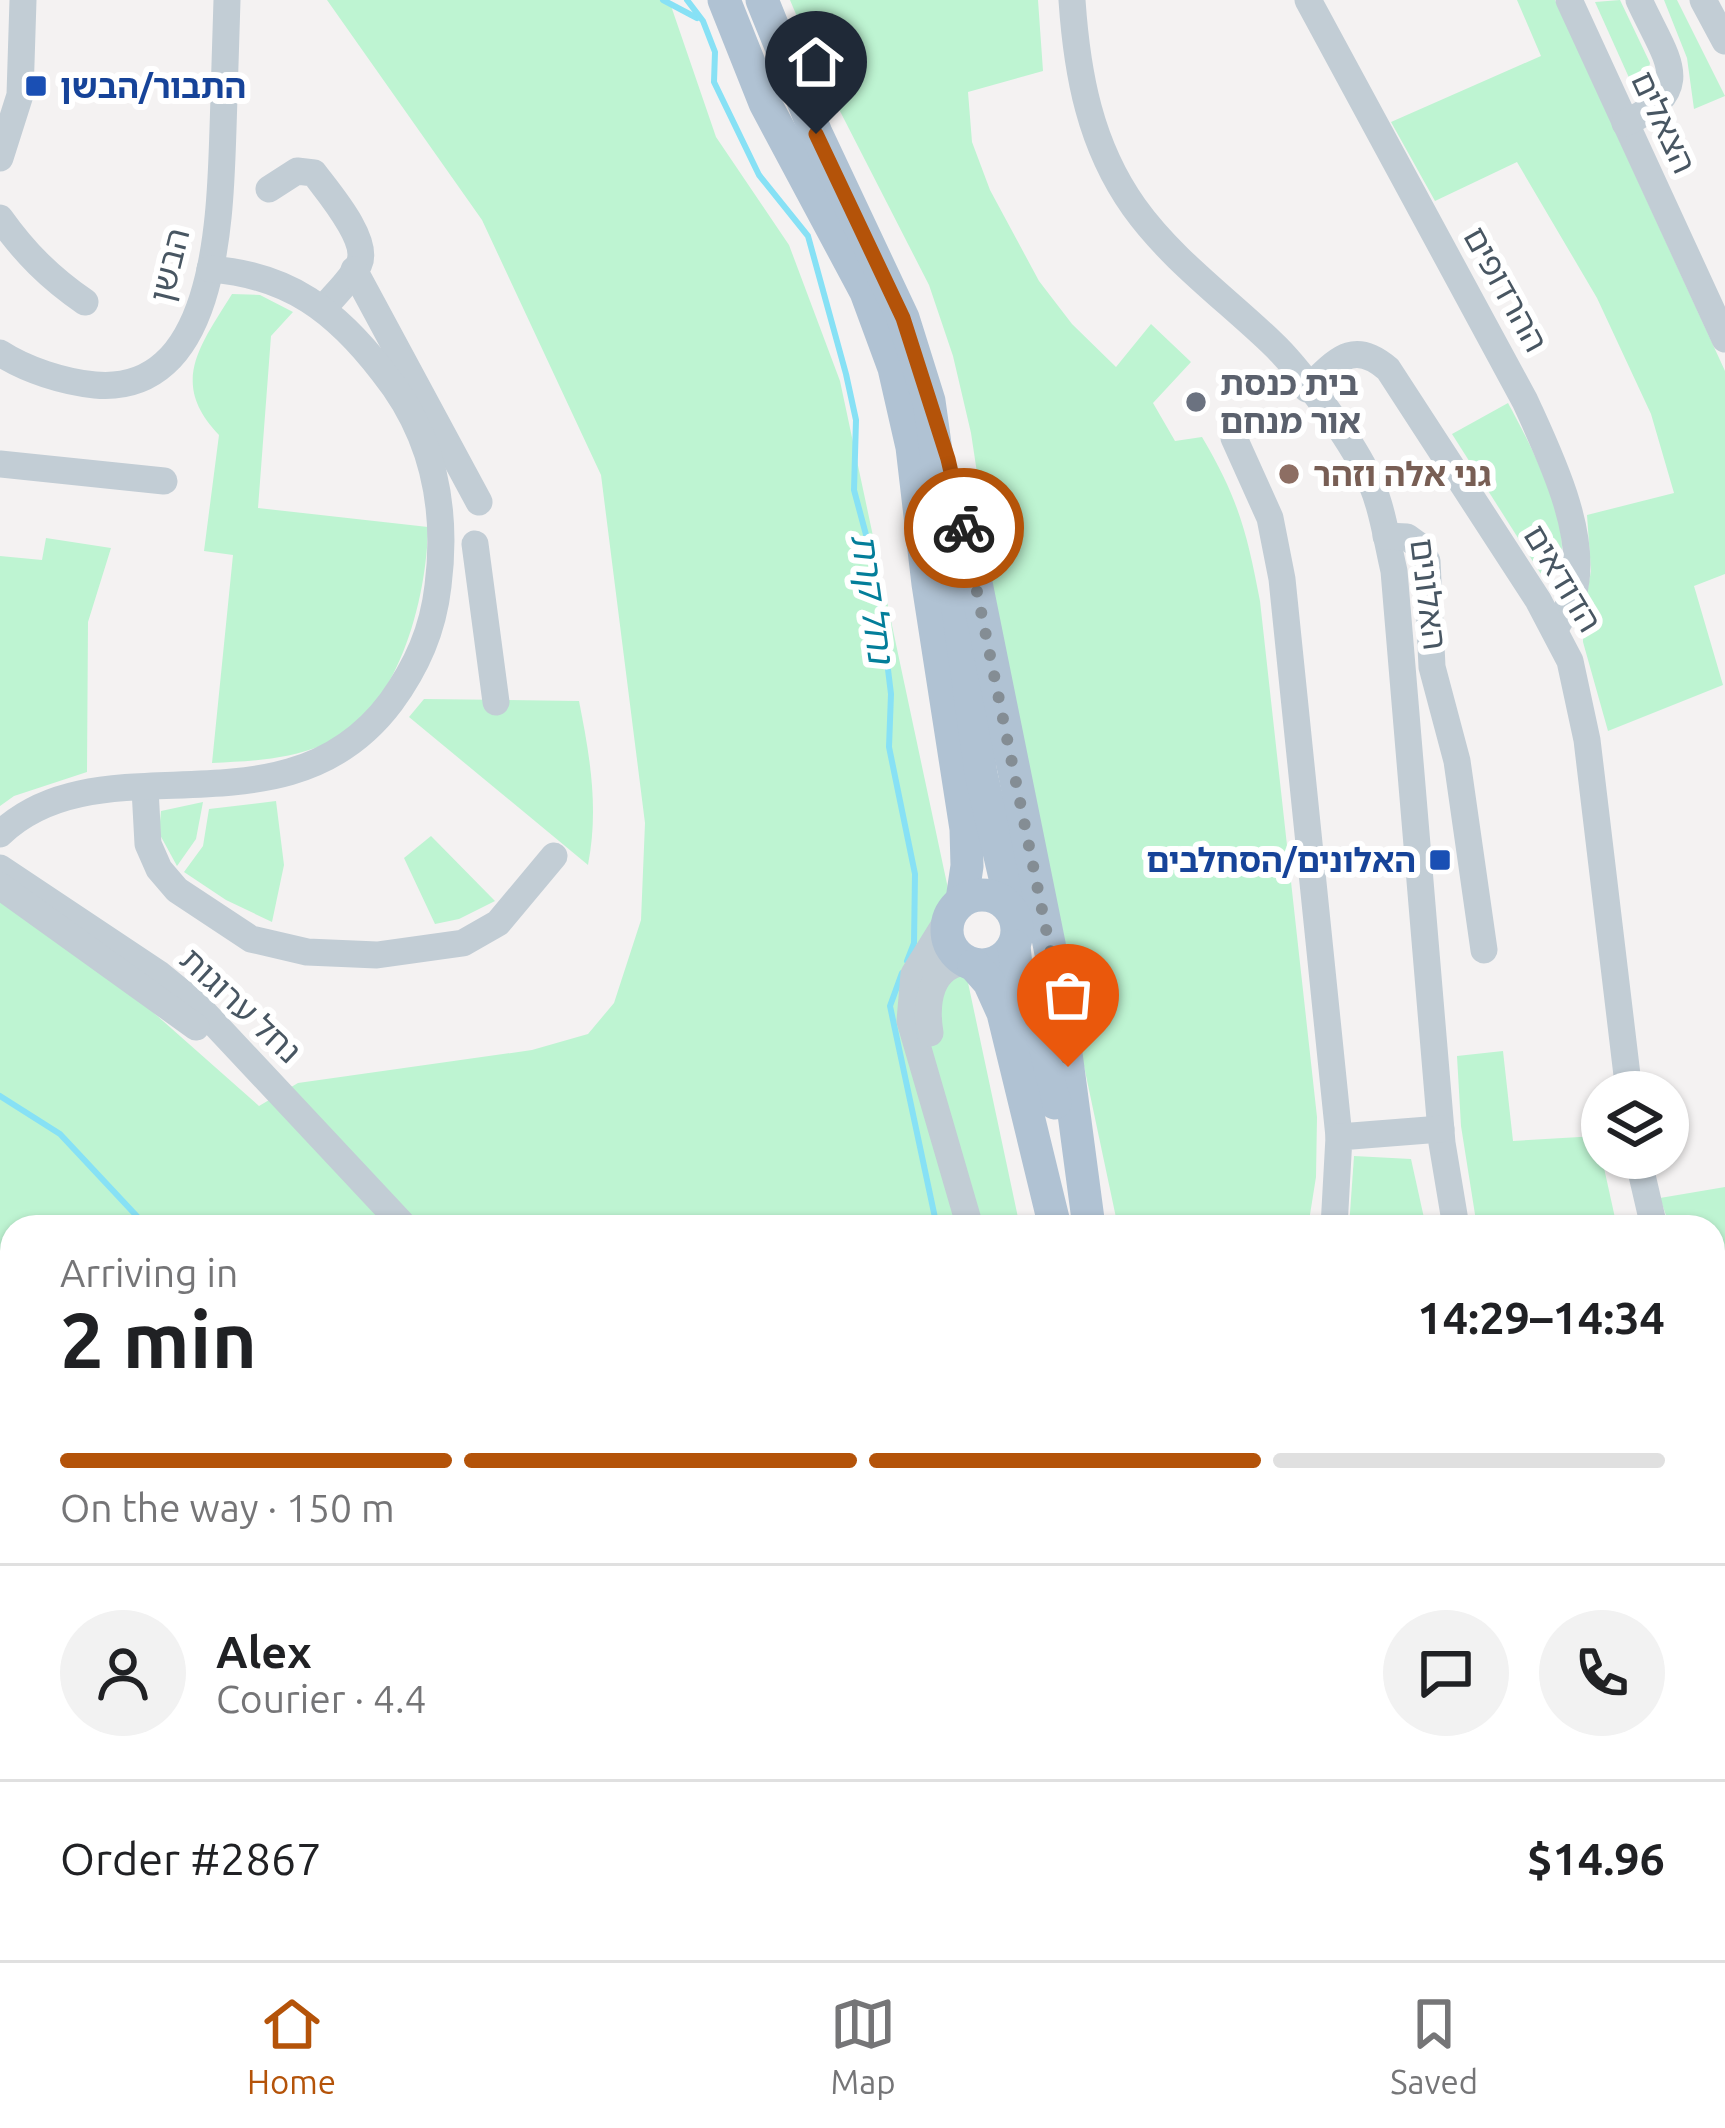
<!DOCTYPE html>
<html lang="en">
<head>
<meta charset="utf-8">
<style>
  body { margin:0; font-family:Ubuntu,"Noto Sans Hebrew",sans-serif; background:#f2f2f2; color:#202124; height:100vh; display:flex; flex-direction:column; font-size:45px; white-space:nowrap }
  * { box-sizing:border-box; margin:0 }
  p { font-size:39px; color:#757577 }
  .icon { flex:none; width:66px; height:66px; fill:none; stroke:currentColor; stroke-width:2; stroke-linecap:round; stroke-linejoin:round }
  .map { position:relative; flex:1; overflow:hidden }
  .side { position:absolute; left:0px; top:1215px; width:1725px; height:747px; display:flex; flex-direction:column; background:#fff; border-radius:36px 36px 0 0; box-shadow:0 3px 9px #0004 }
  .side>* { flex:none }
  .tools { position:absolute; left:1581px; top:1071px; display:grid; gap:24px }
  .tools a { display:grid; place-items:center; width:108px; height:108px; border-radius:50%; background:#fff; box-shadow:0 3px 9px #0004; font-size:60px }
  .pin { position:absolute; display:grid; place-items:center; width:102px; height:102px; color:#fff; margin:-123px -51px; border-radius:50% 50% 50% 0; rotate:-45deg; box-shadow:0 0 12px #0007 }
  .pin .icon { rotate:45deg }
  .courier { position:absolute; display:grid; place-items:center; width:120px; height:120px; margin:-60px; border:9px solid #b45309; border-radius:50%; background:#fff; color:#222; box-shadow:0 3px 15px #0007 }
  .headline em { font-style:normal; font-weight:700 }
  .headline div { display:flex; flex-direction:column-reverse }
  .headline { display:flex; align-items:center; justify-content:space-between; height:204px; padding:0 60px }
  h1 { font-size:78px; font-weight:700; line-height:90px }
  .bar { display:grid; grid-template-columns:repeat(4,1fr); gap:18px 12px; align-content:center; height:144px; padding:0 60px }
  .bar i { height:15px; border-radius:9px; background:#e0e0e0 }
  .bar .active { background:#b45309 }
  .bar p { grid-column:span 4 }
  .line { display:flex; align-items:center; gap:30px; padding:0 60px; border-top:3px solid #e0e0e0 }
  .line div { flex:1 }
  .round { display:grid; place-items:center; flex:none; width:126px; height:126px; border-radius:63px; background:#f2f2f2 }
  .tab-bar { display:flex; justify-content:space-around; align-items:center; height:168px; border-top:3px solid #e0e0e0; background:#fff; font-size:33px; color:#757577 }
  .tab-bar a { display:grid; justify-items:center; gap:6px }
  .tab-bar .active { color:#b45309 }
  .map>svg:first-child { display:block }
  .green { fill:#bef4d2 }
  .lines { fill:none; stroke-linecap:round; stroke-linejoin:round }
  .stream { stroke:#87e1f5; stroke-width:6 }
  .minor { stroke:#c2cdd5; stroke-width:27 }
  .major { stroke:#b0c2d3; stroke-width:33 }
  .done { stroke:#848d94; stroke-width:12; stroke-dasharray:0 21.6 }
  .route { stroke:#b45309; stroke-width:15 }
  .transit-dot { fill:#1a4fb4; stroke:#fff; stroke-width:4.5 }
  .worship-dot { fill:#6b7280; stroke:#fff; stroke-width:4.5 }
  .education-dot { fill:#8d6e63; stroke:#fff; stroke-width:4.5 }
  .labels { text-anchor:middle; stroke-width:12; stroke-linejoin:round; paint-order:stroke }
  .transit-label { font-size:33px; font-weight:bold; fill:#164399; stroke:#fff; text-anchor:start }
  .street-label { font-size:33px; fill:#485662; stroke:#fff }
  .worship-label { font-size:33px; font-weight:bold; fill:#5b616d; stroke:#fff; text-anchor:start }
  .education-label { font-size:33px; font-weight:bold; fill:#785e54; stroke:#fff; text-anchor:start }
  .water-label { font-size:36px; font-style:italic; fill:#037e9a; stroke:#fff }
</style>
</head>
<body>
<div class="map">
<svg width="1725" height="1960" viewBox="0 0 1725 1960">
  <rect width="100%" height="100%" fill="#f4f2f2"/>
  <g class="green">
    <path d="M327,0h342l47,137 73,108 51,136 180,846h-1008v723h1501l6,10h-1519v-1063l137,101 122,108 39,-23 234,-33 56,-16 26,-31 27,-83 4,-97 -44,-348 -119,-255z"/>
    <path d="M790,0h248l5,71 -75,21 4,50 18,48 49,91 33,43 44,43 35,-43 40,38 -38,41 22,38 27,-4c36,61 45,95 58,164l57,516 -1,60 -8,50h-190l-104,-492 -21,-115 -9,-101 -13,-86 -18,-77 -24,-71 -107,-209z"/>
    <path d="M1517,0h38l170,371v203l-31,12 29,99 -115,46 -25,-89v-28l8,-43 -4,-56 87,-22 -23,-79 -54,-116 -80,-136 -82,39 -44,-79 150,-66z"/>
    <path d="M1620,0l30,63 -4,20 -11,8 -40,-89z"/>
    <path d="M1664,0h13l48,96 -31,13 -7,-51z"/>
    <path d="M232,294l28,1 33,17 -22,24 -13,172 170,19c-1,71 -30,189 -105,218 -37,15 -73,16 -111,18l21,-208 -29,-4 15,-116c-50,-52 -19,-89 13,-141z"/>
    <path d="M1508,403c19,35 77,142 44,175l-11,-4 -89,-140z"/>
    <path d="M46,538l65,10 -23,74 -1,150 -73,24 -14,10v-250l42,4z"/>
    <path d="M424,699l155,2c11,56 20,107 9,164l-179,-148z"/>
    <path d="M276,801l8,64 -12,57 -46,-22 -42,-28 19,-26 6,-37z"/>
    <path d="M203,802l-7,37 -19,27 -18,-33 2,-22z"/>
    <path d="M431,836l64,65 -36,18 -24,5 -31,-66z"/>
    <path d="M1503,1051l10,90 84,-5 20,91h-140l-16,-101 -4,-70z"/>
    <path d="M1354,1156l57,3 15,68h-77z"/>
    <path d="M1725,1187v65l-12,2v-27h-43l-10,-29z"/>
    <path d="M1725,1908v52h-110l-6,-10h104v-40z"/>
  </g>
  <g class="lines">
    <g class="stream">
      <path d="M663,0l34,18"/>
      <path d="M687,0l16,21 12,31 -1,30 45,93 49,61 38,138 10,46 -2,70 22,82 15,122 -2,53 26,127 -1,69 -7,18"/>
      <path d="M902,973l-12,33 47,221"/>
      <path d="M0,1096l60,38 87,93"/>
      <path d="M0,1877l12,-14"/>
      <path d="M1490,1950l11,10"/>
    </g>
    <g class="minor">
      <path d="M1072,0c5,74 18,145 62,207 37,52 91,91 137,135 29,27 73,89 92,124 18,31 23,71 31,105l48,572 14,84"/>
      <path d="M1308,0l217,401c24,53 65,135 48,194 -4,12 -12,23 -18,34"/>
      <path d="M1569,0l156,339"/>
      <path d="M1703,0l22,41"/>
      <path d="M1625,123c74,-34 40,-65 14,-123"/>
      <path d="M0,158l20,-63 3,-95"/>
      <path d="M269,189l28,-18 17,2c14,19 56,67 45,91 -8,16 -25,31 -36,45"/>
      <path d="M0,218c25,35 50,60 85,84"/>
      <path d="M354,270l125,232"/>
      <path d="M0,353c26,17 64,29 95,32 124,11 125,-173 128,-256 1,-43 3,-86 4,-129"/>
      <path d="M1307,389c29,-27 45,-51 81,-20l150,231 32,61 17,79 42,352"/>
      <path d="M1234,438l36,80 12,61 57,558"/>
      <path d="M0,464l164,17"/>
      <path d="M1386,536l21,1 11,8 9,16 5,106 25,94 27,189"/>
      <path d="M475,544l21,158"/>
      <path d="M145,789l3,55 11,25 18,21 74,49 56,13 70,3 86,-12 35,-20 56,-67"/>
      <path d="M0,834c102,-98 285,10 391,-132 26,-36 42,-72 47,-116 10,-79 -5,-152 -55,-214 -47,-61 -94,-97 -173,-103"/>
      <path d="M0,868l159,106 38,31 208,222"/>
      <path d="M0,886l196,141"/>
      <path d="M948,919l-34,55 -4,47 60,206"/>
      <path d="M930,1033c-5,-30 0,-69 37,-71"/>
      <path d="M1638,1158l16,69"/>
      <path d="M1334,1227l5,-90 102,-8"/>
      <path d="M1713,1355l12,21"/>
      <path d="M1713,1672l12,9"/>
    </g>
    <g class="major">
      <path d="M724,0l41,103 101,189 28,76 18,79 16,137 38,245 1,37 -5,34"/>
      <path d="M762,0l54,133 87,185 26,83 52,373 32,138"/>
      <path d="M973,568l83,410 33,249"/>
      <circle cx="982" cy="930" r="35"/>
      <path d="M1014,946l3,29 38,128"/>
      <path d="M974,965l15,17 14,31 52,214"/>
      <path d="M1547,1950l7,10"/>
      <path d="M1583,1950l6,10"/>
    </g>
  </g>
  <g class="lines">
    <path class="done" d="M964,528l92,450 12,89"/>
    <path class="route" d="M816,134l87,184 45,141 16,69"/>
  </g>
  <g class="transit-dot">
    <rect x="24" y="74" width="24" height="24" rx="6"/>
    <rect x="1428" y="848" width="24" height="24" rx="6"/>
  </g>
  <circle class="worship-dot" cx="1196" cy="402" r="12"/>
  <circle class="education-dot" cx="1289" cy="474" r="12"/>
  <g class="labels">
    <g class="transit-label">
      <text x="60" y="98">התבור/הבשן</text>
      <text x="1416" y="872" text-anchor="end">האלונים/הסחלבים</text>
    </g>
    <g class="street-label">
      <text transform="translate(1664 122) rotate(65)" y="12">הצאלים</text>
      <text transform="translate(169 265) rotate(-76)" y="12">הבשן</text>
      <text transform="translate(1506 289) rotate(61)" y="12">ההרדופים</text>
      <text transform="translate(1563 578) rotate(59)" y="12">הדודאים</text>
      <text transform="translate(1429 594) rotate(83)" y="12">האלונים</text>
      <text transform="translate(241 1005) rotate(43)" y="12">נחל ערוגות</text>
    </g>
    <g class="worship-label">
      <text x="1220" y="395">בית כנסת<tspan x="1220" dy="38">אור מנחם</tspan></text>
    </g>
    <g class="education-label">
      <text x="1313" y="486">גני אלה וזהר</text>
    </g>
    <g class="water-label">
      <text transform="translate(873 598) rotate(82)" y="13">נחל קרת</text>
    </g>
  </g>
</svg>
<div class="tools">
<a><svg class="icon" aria-label="layers" viewBox="0 0 24 24"><path d="M12 4l9 5-9 5-9-5zM3 14l9 5 9-5"/></svg></a>
</div>
<div class="pin" style="left:1068px;top:1067px;background:#ea580c"><svg class="icon" aria-label="bag" viewBox="0 0 24 24"><path d="M5 8h14l-1 12H6zM9 8a3 3 0 0 1 6 0"/></svg></div>
<div class="pin" style="left:816px;top:134px;background:#1f2937"><svg class="icon" aria-label="home" viewBox="0 0 24 24"><path d="M3 11l9-7 9 7M6 9v11h12V9"/></svg></div>
<div class="courier" style="left:964px;top:528px"><svg class="icon" aria-label="bike" viewBox="0 0 24 24"><circle cx="6" cy="16" r="4"/><circle cx="18" cy="16" r="4"/><path d="M6 16l4-8h5l3 8M10 8l3 8H6M13 5h3"/></svg></div>
<section class="side">
<div class="headline"><div><h1>2 min</h1><p>Arriving in</p></div><em>14:29–14:34</em></div>
<div class="bar"><i class="active"></i><i class="active"></i><i class="active"></i><i></i><p>On the way · 150 m</p></div>
<div class="line" style="height:216px"><a class="round"><svg class="icon" aria-label="person" viewBox="0 0 24 24"><circle cx="12" cy="8" r="4"/><path d="M4 21q1-7 8-7t8 7"/></svg></a><div><b>Alex</b><p>Courier · 4.4</p></div><a class="round"><svg class="icon" aria-label="chat" viewBox="0 0 24 24"><path d="M4 5h16v11H9l-5 4z"/></svg></a><a class="round"><svg class="icon" aria-label="phone" viewBox="0 0 24 24"><path d="M5 4h4l2 5-3 2q2 4 5 5l2-3 5 2v4C11 20 4 13 5 4z"/></svg></a></div>
<div class="line" style="height:156px"><div>Order #2867</div><b>$14.96</b></div>
</section>
</div>
<nav class="tab-bar">
<a class="active"><svg class="icon" aria-label="home" viewBox="0 0 24 24"><path d="M3 11l9-7 9 7M6 9v11h12V9"/></svg>Home</a>
<a><svg class="icon" aria-label="map" viewBox="0 0 24 24"><path d="M3 6l6-2 6 2 6-2v14l-6 2-6-2-6 2zM9 4v14M15 6v14"/></svg>Map</a>
<a><svg class="icon" aria-label="saved" viewBox="0 0 24 24"><path d="M7 4h10v16l-5-4-5 4z"/></svg>Saved</a>
</nav>
</body>
</html>
